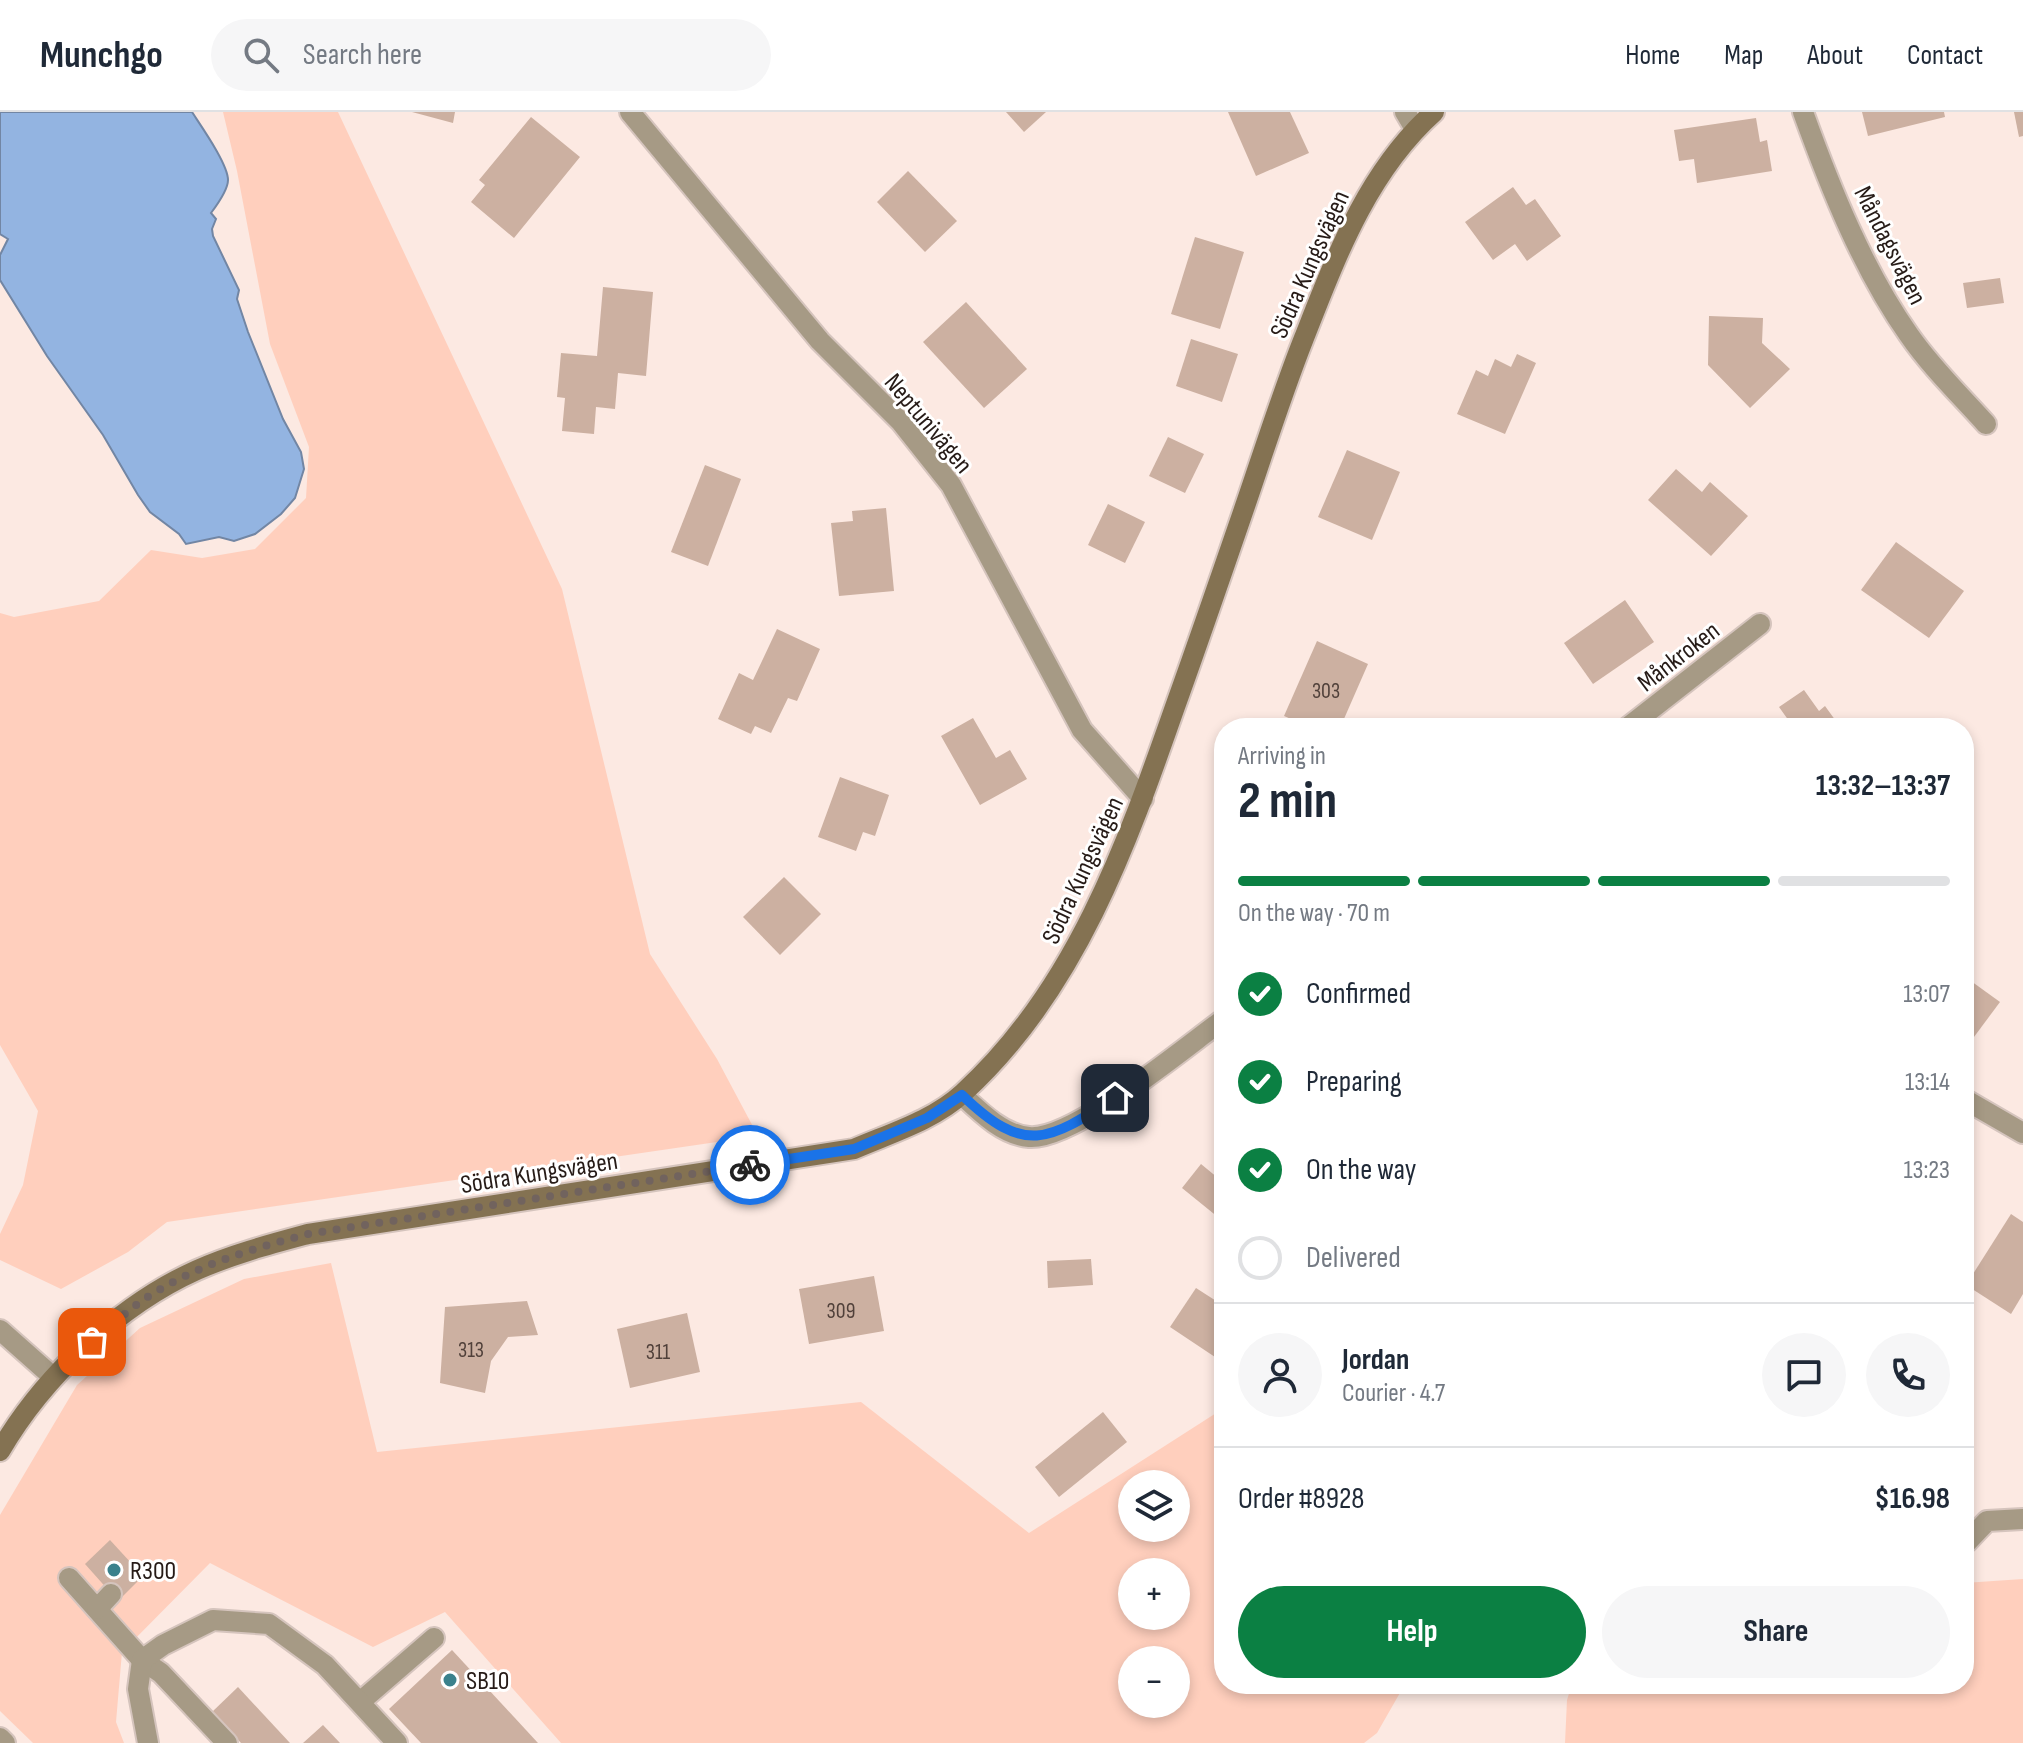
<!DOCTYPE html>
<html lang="en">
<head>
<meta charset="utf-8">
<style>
  body { margin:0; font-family:"Sofia Sans Condensed",sans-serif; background:#f6f6f7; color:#1f2937; height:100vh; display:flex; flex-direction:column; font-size:30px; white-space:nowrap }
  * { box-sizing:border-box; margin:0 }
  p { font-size:26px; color:#747a83 }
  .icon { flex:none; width:44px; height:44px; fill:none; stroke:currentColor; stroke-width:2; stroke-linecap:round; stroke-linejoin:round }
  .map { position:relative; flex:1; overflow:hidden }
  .sheet { position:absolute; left:1214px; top:606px; width:760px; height:976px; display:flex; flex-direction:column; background:#fff; border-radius:32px; box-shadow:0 4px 12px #0003 }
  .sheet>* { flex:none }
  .tools { position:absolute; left:1118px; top:1358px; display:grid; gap:16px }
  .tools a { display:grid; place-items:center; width:72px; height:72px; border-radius:50%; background:#fff; box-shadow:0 4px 12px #0003; font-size:40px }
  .pin { position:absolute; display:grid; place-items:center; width:68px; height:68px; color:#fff; margin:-34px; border-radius:16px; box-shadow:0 4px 12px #0006 }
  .courier { position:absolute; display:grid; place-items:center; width:80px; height:80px; margin:-40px; border:6px solid #1a73e8; border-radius:50%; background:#fff; color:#222; box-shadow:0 2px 10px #0007 }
  .overview em { font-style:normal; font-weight:700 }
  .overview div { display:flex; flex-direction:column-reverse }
  .overview { display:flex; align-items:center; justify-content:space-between; height:136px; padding:0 24px }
  h1 { font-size:52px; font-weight:700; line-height:60px }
  .bar { display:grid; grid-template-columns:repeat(4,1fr); gap:12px 8px; align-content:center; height:96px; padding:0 24px }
  .bar i { height:10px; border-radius:6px; background:#e0e1e3 }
  .bar .current { background:#0b8043 }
  .bar p { grid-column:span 4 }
  .line { display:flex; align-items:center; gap:20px; padding:0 24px; border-top:2px solid #e0e1e3 }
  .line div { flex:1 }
  .round { display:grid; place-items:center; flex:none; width:84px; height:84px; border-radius:42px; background:#f6f6f7 }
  ol { padding:0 24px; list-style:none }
  li { display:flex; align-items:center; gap:24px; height:88px }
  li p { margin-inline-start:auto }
  li .icon { padding:8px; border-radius:50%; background:#0b8043; color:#fff; stroke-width:4 }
  li:last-child { color:#747a83 }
  li i { width:44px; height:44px; border:4px solid #e0e1e3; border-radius:50% }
  .button { display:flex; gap:16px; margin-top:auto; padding:16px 24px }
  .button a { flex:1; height:92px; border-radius:48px; background:#0b8043; color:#fff; font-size:32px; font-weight:700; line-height:92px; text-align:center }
  .button a+a { background:#f6f6f7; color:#1f2937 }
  header { display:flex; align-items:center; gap:48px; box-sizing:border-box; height:112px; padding:0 40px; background:#fff; border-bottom:2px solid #e0e1e3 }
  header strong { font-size:38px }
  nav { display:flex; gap:44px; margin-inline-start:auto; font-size:28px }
  .search { width:560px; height:72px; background:#f6f6f7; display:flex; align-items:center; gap:20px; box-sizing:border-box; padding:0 28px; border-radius:44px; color:#747a83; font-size:30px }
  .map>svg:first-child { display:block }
  .green { fill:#ffcfbd; fill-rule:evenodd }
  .water { fill:#93b4e1; stroke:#7286a4; stroke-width:2 }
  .building { fill:#ccb0a1 }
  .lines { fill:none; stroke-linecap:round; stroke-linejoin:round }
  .lane-casing { stroke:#d5c4bd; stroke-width:24 }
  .street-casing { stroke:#d5c4bd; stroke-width:24 }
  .secondary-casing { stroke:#d5c4bd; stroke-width:24 }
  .lane { stroke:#a69a85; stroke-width:20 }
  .street { stroke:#a69a85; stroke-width:20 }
  .secondary { stroke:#847252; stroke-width:20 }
  .done { stroke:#71635e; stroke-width:8; stroke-dasharray:0 14.4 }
  .route { stroke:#1a73e8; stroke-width:10 }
  .poi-dot { fill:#3a818c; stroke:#fff; stroke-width:3 }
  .labels { text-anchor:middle; stroke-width:6; stroke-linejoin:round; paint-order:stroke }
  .number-label { font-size:22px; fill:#50403a }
  .street-label { font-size:26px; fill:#261b17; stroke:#fff }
  .poi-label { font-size:26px; fill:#261b17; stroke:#fff; text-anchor:start }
</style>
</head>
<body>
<header>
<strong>Munchgo</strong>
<div class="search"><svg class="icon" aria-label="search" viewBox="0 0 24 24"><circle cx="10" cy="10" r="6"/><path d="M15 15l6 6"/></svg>Search here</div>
<nav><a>Home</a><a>Map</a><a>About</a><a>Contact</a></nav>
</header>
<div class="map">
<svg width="2023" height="1631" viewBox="0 0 2023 1631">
  <rect width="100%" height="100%" fill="#fce9e2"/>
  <g class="green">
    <path d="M223,0h115l224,477 88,365 67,105 41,77 -591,86 -39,30 -67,37 -61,-29v-26l23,-49 15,-74 -38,-66v-432l14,4 85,-16 52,-51 51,8 53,-9 51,-51 3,-51 -39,-103 -33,-173z"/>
    <path d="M331,1151l46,189 484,-50 168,131 195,-125v276h181l-28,49 -13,10h-803l-116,-131 -72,35 -163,-84 -88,89 -6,70 8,21h-91l-33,-32v-196l77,-130 63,-57 104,-49zM1132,1372h44v44h-44zM1132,1460h44v44h-44zM1132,1548h44v44h-44z"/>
    <path d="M2023,1467v164h-458l2,-43 5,-16h392v-101z"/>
  </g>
  <path class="water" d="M0,0h192c9,14 36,52 36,68 0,10 -11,25 -17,33l5,6 -4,10 1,7 26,54 -2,9 11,33 35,87 18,33 3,17 -9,29 -14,16 -26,20 -21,7 -15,-4 -33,7 -7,-10 -29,-22 -12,-17 -35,-60 -56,-79 -47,-76v-25l8,-16 -8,-5z"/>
  <g class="building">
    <path d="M412,0h43l-2,11z"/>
    <path d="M1006,0h40l-22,20z"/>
    <path d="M1228,0h62l19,41 -53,23z"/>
    <path d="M1862,0h82l1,5 -77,19z"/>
    <path d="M2014,0h9v24l-4,1z"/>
    <path d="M531,5l49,40 -66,81 -43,-36 14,-17 -6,-5z"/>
    <path d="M1756,6l4,24 7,-2 5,31 -75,12 -3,-24 -15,2 -5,-31z"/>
    <path d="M908,59l49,50 -32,31 -48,-50z"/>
    <path d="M1513,75l13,18 9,-6 26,37 -34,25 -12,-17 -22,16 -28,-38z"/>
    <path d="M1195,125l49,15 -24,77 -49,-15z"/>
    <path d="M2000,166l4,25 -37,5 -4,-25z"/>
    <path d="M603,175l50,5 -7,84 -28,-3 -3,36 -19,-2 -2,27 -32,-3 3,-33 -8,-1 4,-44 36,3z"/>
    <path d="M966,190l61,67 -43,39 -61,-66z"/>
    <path d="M1709,204l54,2 -1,25 28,26 -40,39 -42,-43z"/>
    <path d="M1191,227l47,15 -16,48 -46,-16z"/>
    <path d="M1517,242l19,9 -31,71 -48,-20 19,-44 12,6 7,-17 16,8z"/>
    <path d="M1168,325l36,17 -19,39 -36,-17z"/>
    <path d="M1347,338l53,22 -28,68 -54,-23z"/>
    <path d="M705,353l36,14 -33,87 -37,-14z"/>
    <path d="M1676,357l26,23 8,-10 38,34 -37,40 -63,-56z"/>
    <path d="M1108,392l37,18 -20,41 -37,-18z"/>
    <path d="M886,396l8,83 -55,5 -8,-73 22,-2 -1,-10z"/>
    <path d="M1896,430l68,49 -35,47 -68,-48z"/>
    <path d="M1625,488l29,42 -61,42 -29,-41z"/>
    <path d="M777,517l43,20 -23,52 -9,-3 -17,35 -16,-7 -4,8 -33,-15 21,-46 14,7z"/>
    <path d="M1317,529l51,23 -28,64h-28l-28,-12z"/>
    <path d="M1804,578l15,21 6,-5 16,22h-47l-15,-21z"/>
    <path d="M973,606l23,40 14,-8 17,29 -47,26 -39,-69z"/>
    <path d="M840,665l49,18 -14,41 -12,-4 -7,19 -38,-14z"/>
    <path d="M784,765l37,37 -41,41 -37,-38z"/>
    <path d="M1964,864l36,26 -29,39 -7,-6z"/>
    <path d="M1201,1052l23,19v39l-42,-34z"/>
    <path d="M2011,1102l12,8v72l-12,20 -45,-29z"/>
    <path d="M1091,1147l2,26 -45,3 -1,-27z"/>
    <path d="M874,1164l10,55 -75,13 -10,-55z"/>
    <path d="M1196,1176l28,18v57l-54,-36z"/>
    <path d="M527,1189l11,34 -30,2 -17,24 -6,32 -45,-10 5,-76z"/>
    <path d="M687,1201l13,59 -70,16 -13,-59z"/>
    <path d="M1964,1245h4l-1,75h-3z"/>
    <path d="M1103,1300l24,30 -68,55 -24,-30z"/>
    <path d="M110,1428l33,36 -25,25 -33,-37z"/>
    <path d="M452,1538l86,93h-117l-32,-34z"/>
    <path d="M238,1575l52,56h-49l-29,-31z"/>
    <path d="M323,1613l17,18h-37z"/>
  </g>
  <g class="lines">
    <defs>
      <g id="lane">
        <path d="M69,1466l73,82 19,13 66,70"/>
        <path d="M97,1497l14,-15"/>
        <path d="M360,1590l74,-64"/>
        <path d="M0,1626l5,5"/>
        <path d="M148,1631l-10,-54 4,-29 21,-15 50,-25 56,4 56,41 72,78"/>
      </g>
      <g id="street">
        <path d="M630,0l190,229 81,81 50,63 131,245 61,69"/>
        <path d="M1405,0l10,17"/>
        <path d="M1803,0c27,75 60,158 106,223 22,32 51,60 77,89"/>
        <path d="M1627,616l133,-104"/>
        <path d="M962,983c18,17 41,40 67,42 44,4 156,-90 195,-118"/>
        <path d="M1964,987l59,34"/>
        <path d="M0,1218l53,47"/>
        <path d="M1967,1430l20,-21 36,-2"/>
      </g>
      <path id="secondary" d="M0,1339c43,-74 119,-146 197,-181 36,-16 74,-26 111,-36l546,-85c37,-16 80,-29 109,-56 113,-103 164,-249 213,-389 23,-64 45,-128 67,-192 20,-58 38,-116 61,-174 32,-81 63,-166 130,-226"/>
    </defs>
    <use href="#lane" class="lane-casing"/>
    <use href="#street" class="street-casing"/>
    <use href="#secondary" class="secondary-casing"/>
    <use href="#lane" class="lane"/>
    <use href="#street" class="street"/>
    <use href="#secondary" class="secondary"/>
  </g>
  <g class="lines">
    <path class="done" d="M92,1230c17,-15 35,-31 54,-44 50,-33 106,-49 162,-64l442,-69"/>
    <path class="route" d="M750,1053l104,-16 73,-31 35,-23c63,61 86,46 153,3"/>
  </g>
  <g class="poi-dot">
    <circle cx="114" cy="1458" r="8"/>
    <circle cx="450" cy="1568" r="8"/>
  </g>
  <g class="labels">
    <g class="number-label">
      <text x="1326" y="586">303</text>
      <text x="841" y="1206">309</text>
      <text x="471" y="1245">313</text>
      <text x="658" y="1247">311</text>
    </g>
    <g class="street-label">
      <text transform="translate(1891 133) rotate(63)" y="9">Måndagsvägen</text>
      <text transform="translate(1309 152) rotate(-66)" y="9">Södra Kungsvägen</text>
      <text transform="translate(929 311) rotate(50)" y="9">Neptunivägen</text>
      <text transform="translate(1678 544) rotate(-38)" y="9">Månkroken</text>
      <text transform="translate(1082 758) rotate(-65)" y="9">Södra Kungsvägen</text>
      <text transform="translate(539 1060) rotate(-9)" y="9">Södra Kungsvägen</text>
    </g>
    <g class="poi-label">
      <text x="130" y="1467">R300</text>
      <text x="466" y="1577">SB10</text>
    </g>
  </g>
</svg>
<div class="tools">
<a><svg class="icon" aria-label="layers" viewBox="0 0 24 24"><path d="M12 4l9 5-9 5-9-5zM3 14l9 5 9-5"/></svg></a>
<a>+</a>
<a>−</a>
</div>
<div class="pin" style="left:92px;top:1230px;background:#ea580c"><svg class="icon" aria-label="bag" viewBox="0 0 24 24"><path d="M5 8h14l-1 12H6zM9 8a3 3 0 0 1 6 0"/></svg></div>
<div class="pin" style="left:1115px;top:986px;background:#1f2937"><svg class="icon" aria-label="home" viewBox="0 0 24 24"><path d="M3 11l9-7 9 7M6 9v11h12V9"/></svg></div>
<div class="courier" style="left:750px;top:1053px"><svg class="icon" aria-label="bike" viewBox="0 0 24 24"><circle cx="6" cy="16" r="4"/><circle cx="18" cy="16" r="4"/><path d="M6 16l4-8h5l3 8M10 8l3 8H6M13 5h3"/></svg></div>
<section class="sheet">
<div class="overview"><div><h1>2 min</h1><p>Arriving in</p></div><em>13:32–13:37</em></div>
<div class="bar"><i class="current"></i><i class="current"></i><i class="current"></i><i></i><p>On the way · 70 m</p></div>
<ol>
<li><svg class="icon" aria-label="check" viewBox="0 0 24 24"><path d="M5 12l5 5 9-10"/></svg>Confirmed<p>13:07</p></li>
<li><svg class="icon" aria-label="check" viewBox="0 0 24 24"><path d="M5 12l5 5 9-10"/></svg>Preparing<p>13:14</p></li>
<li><svg class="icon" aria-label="check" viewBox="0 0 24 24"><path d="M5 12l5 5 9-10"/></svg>On the way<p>13:23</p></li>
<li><i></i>Delivered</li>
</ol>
<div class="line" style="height:144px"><a class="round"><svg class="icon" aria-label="person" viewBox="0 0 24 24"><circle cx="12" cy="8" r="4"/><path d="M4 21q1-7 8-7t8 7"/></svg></a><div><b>Jordan</b><p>Courier · 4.7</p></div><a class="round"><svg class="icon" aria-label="chat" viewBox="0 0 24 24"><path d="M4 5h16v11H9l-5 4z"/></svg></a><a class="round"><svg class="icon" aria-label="phone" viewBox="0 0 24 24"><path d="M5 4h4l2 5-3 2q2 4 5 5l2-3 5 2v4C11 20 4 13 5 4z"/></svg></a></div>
<div class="line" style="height:104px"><div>Order #8928</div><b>$16.98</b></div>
<div class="button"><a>Help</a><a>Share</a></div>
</section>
</div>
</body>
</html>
